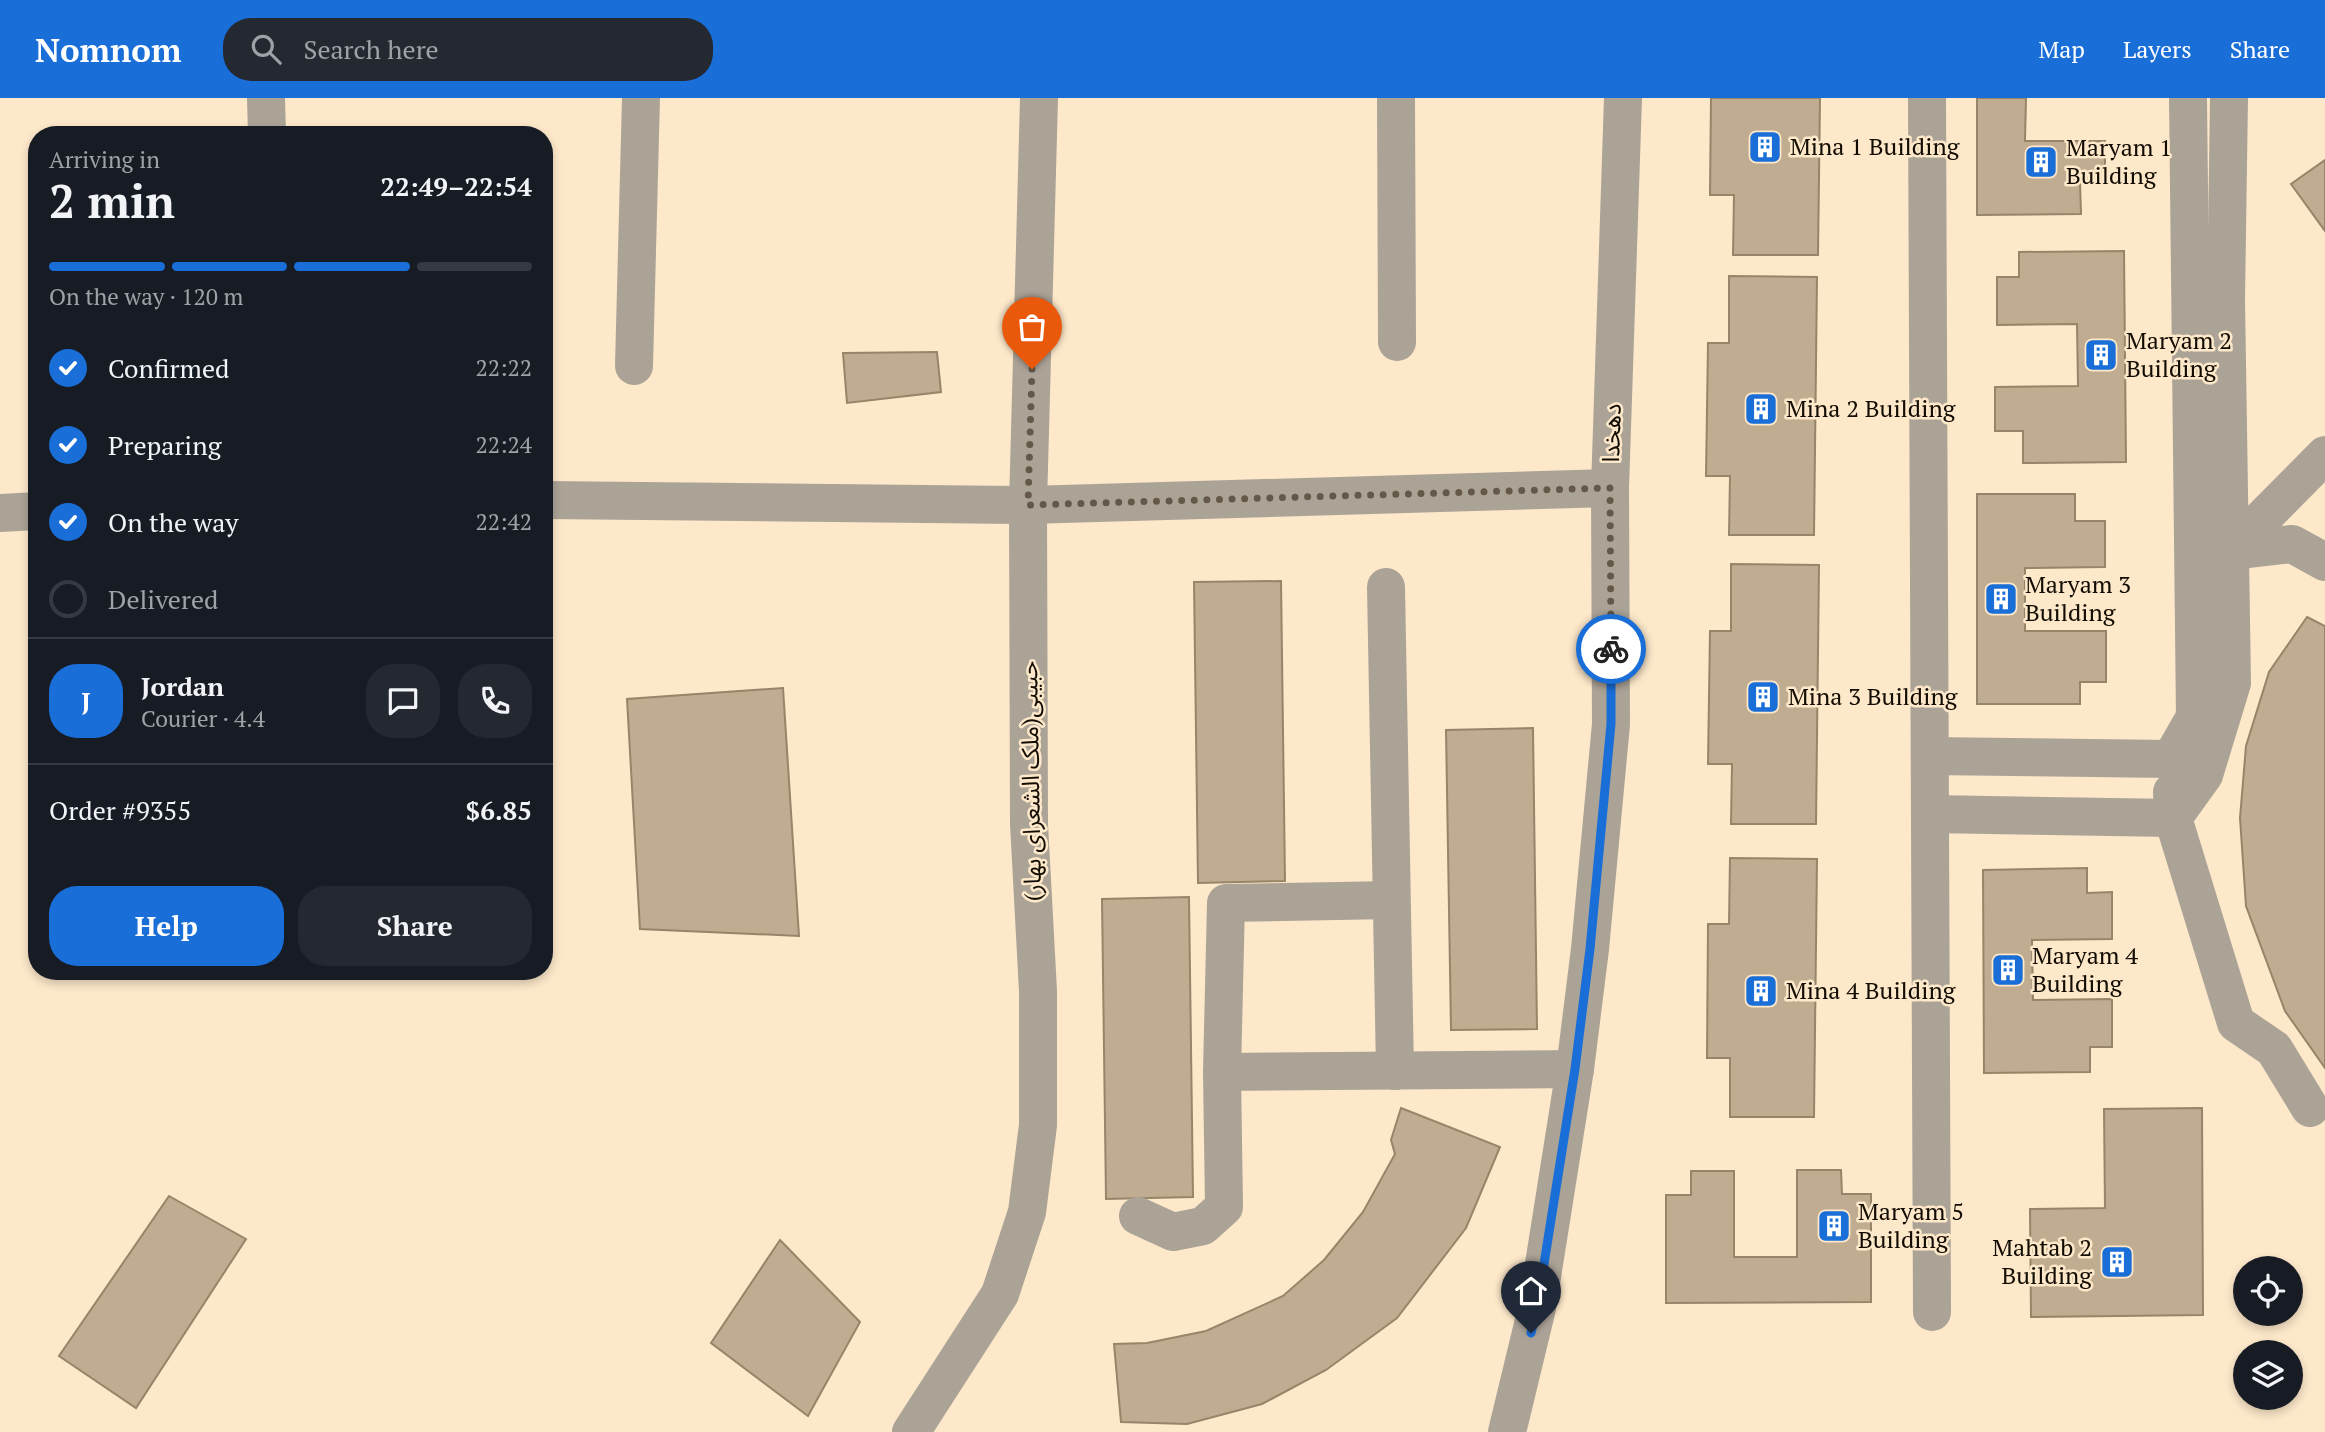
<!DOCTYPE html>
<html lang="en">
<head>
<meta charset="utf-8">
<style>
  body { margin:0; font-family:"PT Serif","Noto Sans Arabic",serif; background:#242831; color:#f1f3f6; height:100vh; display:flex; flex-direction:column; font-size:26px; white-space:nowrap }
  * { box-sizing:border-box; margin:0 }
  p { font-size:23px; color:#9ea1a6 }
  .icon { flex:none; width:38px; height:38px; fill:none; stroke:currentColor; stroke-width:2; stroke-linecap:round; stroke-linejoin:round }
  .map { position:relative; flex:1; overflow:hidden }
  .drawer { position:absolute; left:28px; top:28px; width:525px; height:854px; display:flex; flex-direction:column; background:#171b24; border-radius:28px; box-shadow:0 4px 10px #0003 }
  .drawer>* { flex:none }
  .buttons { position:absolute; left:2233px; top:1158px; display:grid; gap:14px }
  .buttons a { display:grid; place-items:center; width:70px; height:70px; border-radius:50%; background:#171b24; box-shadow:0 4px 10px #0003; font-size:35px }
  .pin { position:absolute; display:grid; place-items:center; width:60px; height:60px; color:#fff; margin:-72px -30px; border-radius:50% 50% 50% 0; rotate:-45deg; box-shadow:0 0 7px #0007 }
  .pin .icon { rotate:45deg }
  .courier { position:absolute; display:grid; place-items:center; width:70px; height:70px; margin:-35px; border:5px solid #196ed8; border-radius:50%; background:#fff; color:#222; box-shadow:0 2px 9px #0007 }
  .head em { font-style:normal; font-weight:700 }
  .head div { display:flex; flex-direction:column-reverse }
  .head { display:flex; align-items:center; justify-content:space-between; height:119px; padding:0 21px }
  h1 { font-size:46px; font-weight:700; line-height:52px }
  .bar { display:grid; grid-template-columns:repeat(4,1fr); gap:10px 7px; align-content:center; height:84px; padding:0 21px }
  .bar i { height:9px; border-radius:5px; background:#363941 }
  .bar .current { background:#196ed8 }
  .bar p { grid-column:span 4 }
  .line { display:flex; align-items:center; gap:18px; padding:0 21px; border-top:2px solid #363941 }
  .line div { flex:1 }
  .round { display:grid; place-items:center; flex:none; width:74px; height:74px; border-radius:28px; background:#242831 }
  ol { padding:0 21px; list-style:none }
  li { display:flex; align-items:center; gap:21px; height:77px }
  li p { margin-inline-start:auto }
  li .icon { padding:7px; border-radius:50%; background:#196ed8; color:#fff; stroke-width:4 }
  li:last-child { color:#9ea1a6 }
  li i { width:38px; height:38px; border:4px solid #363941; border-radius:50% }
  .button { display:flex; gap:14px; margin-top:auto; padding:14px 21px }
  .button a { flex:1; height:80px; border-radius:28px; background:#196ed8; color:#fff; font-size:28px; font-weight:700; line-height:80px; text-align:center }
  .button a+a { background:#242831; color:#f1f3f6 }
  header { display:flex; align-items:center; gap:42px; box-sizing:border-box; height:98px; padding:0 35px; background:#196ed8; color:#fff }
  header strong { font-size:33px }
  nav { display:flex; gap:38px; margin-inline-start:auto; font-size:24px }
  .search { width:490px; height:63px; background:#242831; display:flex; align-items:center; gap:18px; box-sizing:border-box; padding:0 24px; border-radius:28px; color:#9ea1a6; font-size:26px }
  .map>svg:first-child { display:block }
  .building { fill:#c0ac90; stroke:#978569; stroke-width:2 }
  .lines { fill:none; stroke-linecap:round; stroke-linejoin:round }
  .minor { stroke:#aca397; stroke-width:38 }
  .done { stroke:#645949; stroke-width:7; stroke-dasharray:0 12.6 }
  .route { stroke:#196ed8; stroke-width:9 }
  .labels { text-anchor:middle; stroke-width:5; stroke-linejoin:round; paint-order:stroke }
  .poi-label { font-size:24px; fill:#120c03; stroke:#fde8ca; text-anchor:start }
  .street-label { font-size:24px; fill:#120c03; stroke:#fde8ca }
</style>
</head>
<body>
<header>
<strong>Nomnom</strong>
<div class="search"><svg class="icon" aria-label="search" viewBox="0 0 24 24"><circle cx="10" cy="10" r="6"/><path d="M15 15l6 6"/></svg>Search here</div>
<nav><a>Map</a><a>Layers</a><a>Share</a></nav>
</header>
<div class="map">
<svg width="2325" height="1334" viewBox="0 0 2325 1334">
  <rect width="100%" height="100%" fill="#fde8ca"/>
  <g class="building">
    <path d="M1711,0h109l-2,157h-85l1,-60h-24z"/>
    <path d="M1977,0h49l-1,43h80v41h-25l1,32 -104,1z"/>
    <path d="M2325,62v71l-34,-47z"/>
    <path d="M2124,153l2,211 -103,1v-32h-28v-44l83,-1 -1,-62 -80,1v-48h22v-25z"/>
    <path d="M1729,178l88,1 -3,258h-85l1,-59h-24l2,-133h21z"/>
    <path d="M937,254l4,40 -94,11 -4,-50z"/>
    <path d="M1977,396h98v27h30v46l-80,1v63h81v51h-26v22h-103z"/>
    <path d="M1731,466l88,1 -3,259h-85l1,-60h-24l2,-133h21z"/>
    <path d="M1281,483l4,300 -87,2 -4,-301z"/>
    <path d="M2307,519l18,9v442l-40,-57 -39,-105 -6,-88 6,-72 23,-74z"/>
    <path d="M783,590l16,248 -159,-7 -13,-230z"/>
    <path d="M1533,630l4,301 -86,1 -5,-300z"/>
    <path d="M1730,760l87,1 -3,258h-84v-59h-23l1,-134h21z"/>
    <path d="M2087,770v25l25,-1v47l-80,1 1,60 79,-1v48h-22v25l-106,1 -1,-203z"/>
    <path d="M1189,799l4,300 -87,2 -4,-300z"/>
    <path d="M1401,1010l99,39 -34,81 -69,90 -71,52 -64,34 -75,20 -66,-2 -7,-78 33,-1 59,-12 77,-35 41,-36 39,-48 32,-58 -4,-14z"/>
    <path d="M2202,1010l1,207 -172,2 -1,-108 75,-1 -1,-99z"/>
    <path d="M1797,1072h44l1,24h29v108l-205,1v-108h25v-24h43v86h63z"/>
    <path d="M169,1098l77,43 -110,169 -77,-52z"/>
    <path d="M780,1142l80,82 -52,94 -97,-73z"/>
  </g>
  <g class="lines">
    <g class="minor">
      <path d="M266,0l1,37"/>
      <path d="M1396,0l1,244"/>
      <path d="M1927,0l5,1214"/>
      <path d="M634,268l7,-268"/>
      <path d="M544,402l484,5 582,-17"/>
      <path d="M0,415l37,-2"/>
      <path d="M2230,453l62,-7 33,18"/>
      <path d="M2217,454l13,-1 95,-96"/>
      <path d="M1386,489l9,484"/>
      <path d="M1930,658l241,3 24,-42 -7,-619"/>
      <path d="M2172,694l1,26 63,205 38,26 36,59"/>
      <path d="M1930,716l243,4 31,-43 28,-92 -6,-384 3,-201"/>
      <path d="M1222,974l353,-3"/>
      <path d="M1138,1118l35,16 30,-6 21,-19 -2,-135 4,-169 165,-3"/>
      <path d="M911,1334l89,-138 27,-82 11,-87v-134l-9,-167 -1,-319 11,-407"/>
      <path d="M1507,1334l30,-124 38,-239 15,-120 21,-225 -1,-236 13,-390"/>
    </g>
  </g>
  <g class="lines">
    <path class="done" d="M1032,271l-4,136 582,-17 1,161"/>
    <path class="route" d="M1531,1235l6,-25 38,-239 15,-120 21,-225v-75"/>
  </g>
  <defs>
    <symbol id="building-square" viewBox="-11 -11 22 22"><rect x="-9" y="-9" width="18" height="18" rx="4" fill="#196ed8" stroke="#fde8ca"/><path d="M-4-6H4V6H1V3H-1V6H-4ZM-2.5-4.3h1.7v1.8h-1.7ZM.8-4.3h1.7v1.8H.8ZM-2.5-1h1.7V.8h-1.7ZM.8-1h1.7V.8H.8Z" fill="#fff"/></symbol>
  </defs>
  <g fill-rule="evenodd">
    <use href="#building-square" x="1746" y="30" width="38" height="38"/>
    <use href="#building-square" x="2022" y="45" width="38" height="38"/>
    <use href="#building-square" x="2082" y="238" width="38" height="38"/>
    <use href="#building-square" x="1742" y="292" width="38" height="38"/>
    <use href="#building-square" x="1982" y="482" width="38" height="38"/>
    <use href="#building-square" x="1744" y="580" width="38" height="38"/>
    <use href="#building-square" x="1989" y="853" width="38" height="38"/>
    <use href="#building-square" x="1742" y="874" width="38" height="38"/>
    <use href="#building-square" x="1815" y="1109" width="38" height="38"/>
    <use href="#building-square" x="2098" y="1145" width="38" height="38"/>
  </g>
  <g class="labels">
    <g class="poi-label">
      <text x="1790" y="57">Mina 1 Building</text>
      <text x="2066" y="58">Maryam 1<tspan x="2066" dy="28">Building</tspan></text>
      <text x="2126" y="251">Maryam 2<tspan x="2126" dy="28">Building</tspan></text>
      <text x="1786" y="319">Mina 2 Building</text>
      <text x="2025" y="495">Maryam 3<tspan x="2025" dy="28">Building</tspan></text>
      <text x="1788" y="607">Mina 3 Building</text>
      <text x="2032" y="866">Maryam 4<tspan x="2032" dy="28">Building</tspan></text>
      <text x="1786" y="901">Mina 4 Building</text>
      <text x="1858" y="1122">Maryam 5<tspan x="1858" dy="28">Building</tspan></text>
      <text x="2092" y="1158" text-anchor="end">Mahtab 2<tspan x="2092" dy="28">Building</tspan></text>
    </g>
    <g class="street-label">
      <text transform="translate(1612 335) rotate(-88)" y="8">دهخدا</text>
      <text transform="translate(1031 683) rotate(-91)" y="8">حبیبی(ملک الشعرای بهار)</text>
    </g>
  </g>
</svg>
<div class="buttons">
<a><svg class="icon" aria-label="locate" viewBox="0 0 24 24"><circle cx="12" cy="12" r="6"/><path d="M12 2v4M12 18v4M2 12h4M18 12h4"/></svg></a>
<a><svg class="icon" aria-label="layers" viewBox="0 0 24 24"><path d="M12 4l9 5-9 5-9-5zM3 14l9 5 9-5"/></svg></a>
</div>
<div class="pin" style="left:1032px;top:271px;background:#ea580c"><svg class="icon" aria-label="bag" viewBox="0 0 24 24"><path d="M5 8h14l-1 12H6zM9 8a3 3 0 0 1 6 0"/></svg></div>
<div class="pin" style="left:1531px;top:1235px;background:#1f2937"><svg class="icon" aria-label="home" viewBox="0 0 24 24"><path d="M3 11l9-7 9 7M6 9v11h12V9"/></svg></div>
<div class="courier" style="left:1611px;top:551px"><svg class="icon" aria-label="bike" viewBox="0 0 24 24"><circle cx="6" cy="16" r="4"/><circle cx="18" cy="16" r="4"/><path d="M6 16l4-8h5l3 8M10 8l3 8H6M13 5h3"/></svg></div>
<section class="drawer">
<div class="head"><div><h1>2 min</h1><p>Arriving in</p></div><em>22:49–22:54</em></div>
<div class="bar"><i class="current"></i><i class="current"></i><i class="current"></i><i></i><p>On the way · 120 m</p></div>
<ol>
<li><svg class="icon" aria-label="check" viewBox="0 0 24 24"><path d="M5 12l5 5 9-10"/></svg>Confirmed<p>22:22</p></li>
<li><svg class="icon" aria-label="check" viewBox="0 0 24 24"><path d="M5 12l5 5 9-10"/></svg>Preparing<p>22:24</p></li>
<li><svg class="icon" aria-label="check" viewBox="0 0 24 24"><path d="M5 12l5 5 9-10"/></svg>On the way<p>22:42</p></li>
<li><i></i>Delivered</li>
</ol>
<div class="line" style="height:126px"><b class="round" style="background:#196ed8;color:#fff">J</b><div><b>Jordan</b><p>Courier · 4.4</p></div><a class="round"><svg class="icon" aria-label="chat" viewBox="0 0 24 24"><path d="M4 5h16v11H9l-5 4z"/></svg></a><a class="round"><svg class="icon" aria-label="phone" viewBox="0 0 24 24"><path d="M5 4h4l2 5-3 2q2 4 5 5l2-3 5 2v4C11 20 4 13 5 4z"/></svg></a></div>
<div class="line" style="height:91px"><div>Order #9355</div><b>$6.85</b></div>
<div class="button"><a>Help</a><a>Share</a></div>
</section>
</div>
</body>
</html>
